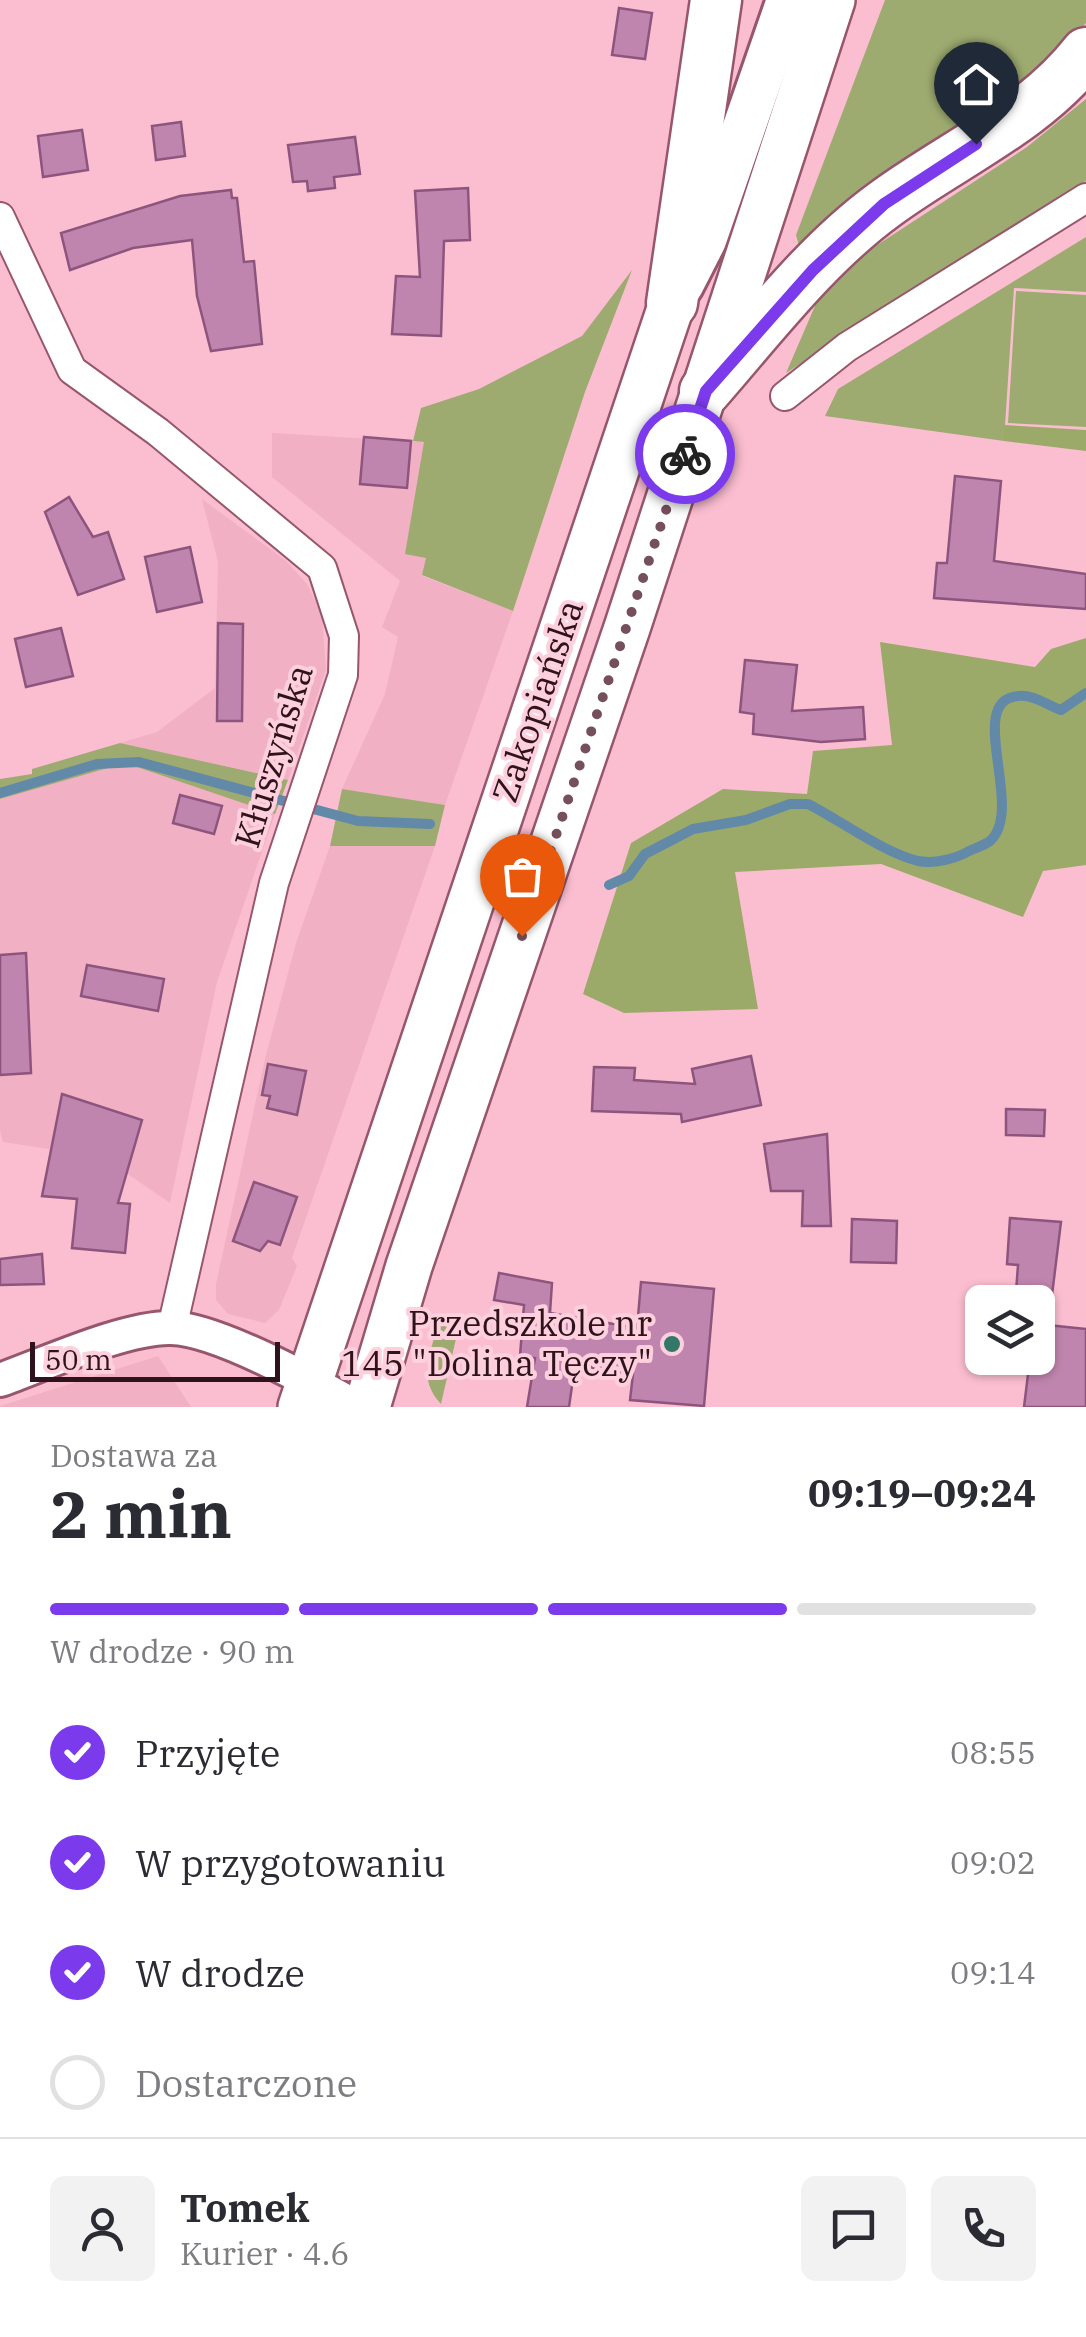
<!DOCTYPE html>
<html lang="pl">
<head>
<meta charset="utf-8">
<style>
  body { margin:0; font-family:"IBM Plex Serif",serif; background:#f2f2f3; color:#2b2b33; height:100vh; display:flex; flex-direction:column; font-size:38px; white-space:nowrap }
  * { box-sizing:border-box; margin:0 }
  p { font-size:32px; color:#7c7c81 }
  .icon { flex:none; width:55px; height:55px; fill:none; stroke:currentColor; stroke-width:2; stroke-linecap:round; stroke-linejoin:round }
  .map { position:relative; height:1407px; overflow:hidden }
  .details { display:flex; flex-direction:column; background:#fff; flex:1 }
  .details>* { flex:none }
  .buttons { position:absolute; left:965px; top:1285px; display:grid; gap:20px }
  .buttons a { display:grid; place-items:center; width:90px; height:90px; border-radius:15px; background:#fff; box-shadow:0 2px 8px #0004; font-size:50px }
  .scale { position:absolute; left:30px; bottom:25px; width:250px; box-sizing:border-box; padding-left:10px; border:5px solid #2e131d; border-top:0; font-size:28px; line-height:35px; white-space:nowrap; color:#2e131d; -webkit-text-stroke:8px #fed0de; paint-order:stroke }
  .pin { position:absolute; display:grid; place-items:center; width:85px; height:85px; color:#fff; margin:-102px -42px; border-radius:50% 50% 50% 0; rotate:-45deg; box-shadow:0 0 10px #0007 }
  .pin .icon { rotate:45deg }
  .courier { position:absolute; display:grid; place-items:center; width:100px; height:100px; margin:-50px; border:8px solid #7c3aed; border-radius:50%; background:#fff; color:#222; box-shadow:0 2px 12px #0007 }
  .headline em { font-style:normal; font-weight:700 }
  .headline div { display:flex; flex-direction:column-reverse }
  .headline { display:flex; align-items:center; justify-content:space-between; height:170px; padding:0 50px }
  h1 { font-size:65px; font-weight:700; line-height:75px }
  .bar { display:grid; grid-template-columns:repeat(4,1fr); gap:15px 10px; align-content:center; height:120px; padding:0 50px }
  .bar i { height:12px; border-radius:8px; background:#e1e1e2 }
  .bar .active { background:#7c3aed }
  .bar p { grid-column:span 4 }
  .line { display:flex; align-items:center; gap:25px; padding:0 50px; border-top:2px solid #e1e1e2 }
  .line div { flex:1 }
  .round { display:grid; place-items:center; flex:none; width:105px; height:105px; border-radius:15px; background:#f2f2f3 }
  ol { padding:0 50px; list-style:none }
  li { display:flex; align-items:center; gap:30px; height:110px }
  li p { margin-inline-start:auto }
  li .icon { padding:10px; border-radius:50%; background:#7c3aed; color:#fff; stroke-width:4 }
  li:last-child { color:#7c7c81 }
  li i { width:55px; height:55px; border:5px solid #e1e1e2; border-radius:50% }
  .map>svg:first-child { display:block }
  .built { fill:#f2b0c5 }
  .green { fill:#9eab70 }
  .forest { fill:#9caa69 }
  .lines { fill:none; stroke-linecap:round; stroke-linejoin:round }
  .stream { stroke:#6389a9; stroke-width:10 }
  .building { fill:#c085ae; stroke:#8d557d; stroke-width:2.5 }
  .minor-casing { stroke:#98566d; stroke-width:32 }
  .tertiary-casing { stroke:#98566d; stroke-width:38 }
  .primary-casing { stroke:#98566d; stroke-width:48 }
  .trunk-casing { stroke:#98566d; stroke-width:50 }
  .motorway-casing { stroke:#98566d; stroke-width:55 }
  .minor { stroke:#fff; stroke-width:28 }
  .tertiary { stroke:#fff; stroke-width:32 }
  .primary { stroke:#fff; stroke-width:42 }
  .trunk { stroke:#fff; stroke-width:45 }
  .motorway { stroke:#fff; stroke-width:50 }
  .done { stroke:#764f5c; stroke-width:10; stroke-dasharray:0 18 }
  .route { stroke:#7c3aed; stroke-width:12 }
  .poi-dot { fill:#337769; stroke:#fed0de; stroke-width:4 }
  .labels { text-anchor:middle; stroke-width:8; stroke-linejoin:round; paint-order:stroke }
  .street-label { font-size:35px; fill:#2e131d; stroke:#fed0de }
  .poi-label { font-size:35px; fill:#2e131d; stroke:#fed0de; text-anchor:end }
</style>
</head>
<body>
<div class="map">
<svg width="1086" height="1407" viewBox="0 0 1086 1407">
  <rect width="100%" height="100%" fill="#fbbed1"/>
  <g class="built">
    <path d="M272,433l152,9 2,116 -4,18 91,35 -68,194 -103,-16 43,-95 13,-57 -16,-10 18,-46 -128,-104z"/>
    <path d="M202,499l83,61 22,24 15,30 4,56 -38,110 -168,-37 37,-11 58,-44 3,-126z"/>
    <path d="M125,763l150,51 -58,168 -47,221 -51,-35 -38,-14 -78,-12 -3,-12v-331l48,-18z"/>
    <path d="M330,846h105l-143,412 5,8 -18,44 -14,13 -37,-9 -12,-14v-16l49,-225 31,-116z"/>
    <path d="M158,1356l33,51h-191v-1z"/>
  </g>
  <g class="green">
    <path d="M885,0h201v23l-49,53 -238,170 -3,-11z"/>
    <path d="M1086,99v82l-300,192 32,-74 50,-48 159,-104z"/>
    <path d="M1086,237v55l-72,-4 -10,153 -179,-25 13,-27z"/>
    <path d="M632,270l-47,122 -72,219 -91,-36 4,-17 -21,-4 19,-112 -11,-1 8,-33 58,-19 103,-53z"/>
    <path d="M1016,291l70,4v132l-78,-4z"/>
    <path d="M120,743l168,37 -13,34 -150,-51 -125,36v-20l32,-5v-5z"/>
    <path d="M342,789l103,16 -10,41h-105z"/>
    <path d="M439,1323l19,7 -17,74c-24,-25 -11,-51 -2,-81z"/>
  </g>
  <g class="forest">
    <path d="M1004,425l82,5v21l-82,-10z"/>
    <path d="M1086,638v227l-43,6 -20,46 -142,-53 -146,8 23,137 -134,4 -41,-19 48,-151 92,-54 84,5 6,-43 79,-6 -12,-103 155,25 16,-18z"/>
  </g>
  <g class="lines">
    <g class="stream">
      <path d="M0,793l97,-29 42,-2 219,59 72,3"/>
      <path d="M609,885l20,-9 16,-22 48,-25 53,-9 44,-16h18c32,16 76,49 110,57 17,3 37,-2 51,-10 6,-3 16,-6 21,-10 36,-32 -26,-140 28,-145 14,-2 29,9 43,14l25,-17"/>
    </g>
  </g>
  <g class="building">
    <path d="M619,8l33,5 -7,46 -33,-4z"/>
    <path d="M181,122l4,34 -29,4 -4,-34z"/>
    <path d="M82,130l6,40 -45,7 -5,-41z"/>
    <path d="M355,137l5,37 -26,3 1,11 -27,3 -1,-10 -14,1 -5,-37z"/>
    <path d="M468,188l2,52 -26,1 -3,95 -49,-2 4,-58 24,1 -5,-86z"/>
    <path d="M231,190l1,8h5l7,64 10,-1 8,83 -51,7 -14,-55 -5,-56 -59,8 -63,22 -9,-37 119,-37z"/>
    <path d="M364,437l47,4 -4,47 -47,-4z"/>
    <path d="M955,476l46,5 -7,80 92,13v35l-152,-11 3,-35h10z"/>
    <path d="M69,497l24,40 15,-5 16,47 -46,16 -33,-83z"/>
    <path d="M190,547l12,55 -45,10 -12,-55z"/>
    <path d="M218,623l25,1 -1,97h-25z"/>
    <path d="M61,628l12,48 -47,11 -11,-48z"/>
    <path d="M745,660l52,5 -5,46 71,-4 2,32 -44,3 -68,-8 1,-20 -14,-2z"/>
    <path d="M180,795l42,11 -8,28 -41,-11z"/>
    <path d="M26,953l5,120 -31,2v-120z"/>
    <path d="M87,965l77,14 -6,32 -77,-15z"/>
    <path d="M751,1056l10,49 -79,17 -1,-8 -89,-3 2,-44 41,1 -1,12 61,4 -3,-15z"/>
    <path d="M268,1064l38,7 -9,44 -30,-7 3,-12 -8,-1z"/>
    <path d="M62,1094l80,26 -24,83 12,1 -5,49 -53,-5 5,-49 -35,-3z"/>
    <path d="M1006,1109l39,1 -1,26 -38,-1z"/>
    <path d="M827,1134l4,92h-29l1,-35h-32l-7,-47z"/>
    <path d="M254,1182l43,15 -17,48 -12,-4 -8,10 -27,-10z"/>
    <path d="M1010,1218l51,4 -9,73 -36,-3 2,-27 -11,-1z"/>
    <path d="M852,1219l45,2 -1,42 -45,-1z"/>
    <path d="M42,1254l2,30 -44,1v-26z"/>
    <path d="M499,1273l53,10 -2,30 87,15 4,-46 73,7 -10,117 -74,-6 3,-26 -58,-9 -6,42h-42l8,-49 -15,-2 4,-51 -30,-5z"/>
    <path d="M1038,1324l48,5v78h-62l6,-49h8z"/>
  </g>
  <g class="lines">
    <defs>
      <g id="minor">
        <path d="M0,217l72,153 86,62 164,136 22,68 -1,39 -69,208 -102,445"/>
        <path d="M785,396l62,-49 239,-149"/>
      </g>
      <path id="tertiary" d="M0,1380c45,-16 125,-53 171,-52 46,1 143,55 185,79"/>
      <path id="primary" d="M682,285l23,-45 83,-240"/>
      <g id="trunk">
        <path d="M301,1407l371,-1104"/>
        <path d="M367,1407l42,-141 218,-638 205,-628"/>
      </g>
      <g id="motorway">
        <path d="M672,303l44,-303"/>
        <path d="M705,391c56,-64 111,-137 180,-187 68,-50 149,-84 201,-151"/>
      </g>
    </defs>
    <use href="#minor" class="minor-casing"/>
    <use href="#tertiary" class="tertiary-casing"/>
    <use href="#primary" class="primary-casing"/>
    <use href="#trunk" class="trunk-casing"/>
    <use href="#motorway" class="motorway-casing"/>
    <use href="#minor" class="minor"/>
    <use href="#tertiary" class="tertiary"/>
    <use href="#primary" class="primary"/>
    <use href="#trunk" class="trunk"/>
    <use href="#motorway" class="motorway"/>
  </g>
  <g class="lines">
    <path class="done" d="M522,936l163,-482"/>
    <path class="route" d="M685,454l21,-63 107,-121 71,-66 92,-60"/>
  </g>
  <circle class="poi-dot" cx="672" cy="1344" r="10"/>
  <g class="labels">
    <g class="street-label">
      <text transform="translate(538 701) rotate(-71)" y="12">Zakopiańska</text>
      <text transform="translate(274 756) rotate(-73)" y="12">Kłuszyńska</text>
    </g>
    <g class="poi-label">
      <text x="652" y="1336">Przedszkole nr<tspan x="652" dy="40">145 "Dolina Tęczy"</tspan></text>
    </g>
  </g>
</svg>
<div class="buttons">
<a><svg class="icon" aria-label="layers" viewBox="0 0 24 24"><path d="M12 4l9 5-9 5-9-5zM3 14l9 5 9-5"/></svg></a>
</div>
<div class="scale">50 m</div>
<div class="pin" style="left:522px;top:936px;background:#ea580c"><svg class="icon" aria-label="bag" viewBox="0 0 24 24"><path d="M5 8h14l-1 12H6zM9 8a3 3 0 0 1 6 0"/></svg></div>
<div class="pin" style="left:976px;top:144px;background:#1f2937"><svg class="icon" aria-label="home" viewBox="0 0 24 24"><path d="M3 11l9-7 9 7M6 9v11h12V9"/></svg></div>
<div class="courier" style="left:685px;top:454px"><svg class="icon" aria-label="bike" viewBox="0 0 24 24"><circle cx="6" cy="16" r="4"/><circle cx="18" cy="16" r="4"/><path d="M6 16l4-8h5l3 8M10 8l3 8H6M13 5h3"/></svg></div>
</div>
<section class="details">
<div class="headline"><div><h1>2 min</h1><p>Dostawa za</p></div><em>09:19–09:24</em></div>
<div class="bar"><i class="active"></i><i class="active"></i><i class="active"></i><i></i><p>W drodze · 90 m</p></div>
<ol>
<li><svg class="icon" aria-label="check" viewBox="0 0 24 24"><path d="M5 12l5 5 9-10"/></svg>Przyjęte<p>08:55</p></li>
<li><svg class="icon" aria-label="check" viewBox="0 0 24 24"><path d="M5 12l5 5 9-10"/></svg>W przygotowaniu<p>09:02</p></li>
<li><svg class="icon" aria-label="check" viewBox="0 0 24 24"><path d="M5 12l5 5 9-10"/></svg>W drodze<p>09:14</p></li>
<li><i></i>Dostarczone</li>
</ol>
<div class="line" style="height:180px"><a class="round"><svg class="icon" aria-label="person" viewBox="0 0 24 24"><circle cx="12" cy="8" r="4"/><path d="M4 21q1-7 8-7t8 7"/></svg></a><div><b>Tomek</b><p>Kurier · 4.6</p></div><a class="round"><svg class="icon" aria-label="chat" viewBox="0 0 24 24"><path d="M4 5h16v11H9l-5 4z"/></svg></a><a class="round"><svg class="icon" aria-label="phone" viewBox="0 0 24 24"><path d="M5 4h4l2 5-3 2q2 4 5 5l2-3 5 2v4C11 20 4 13 5 4z"/></svg></a></div>
</section>
</body>
</html>
